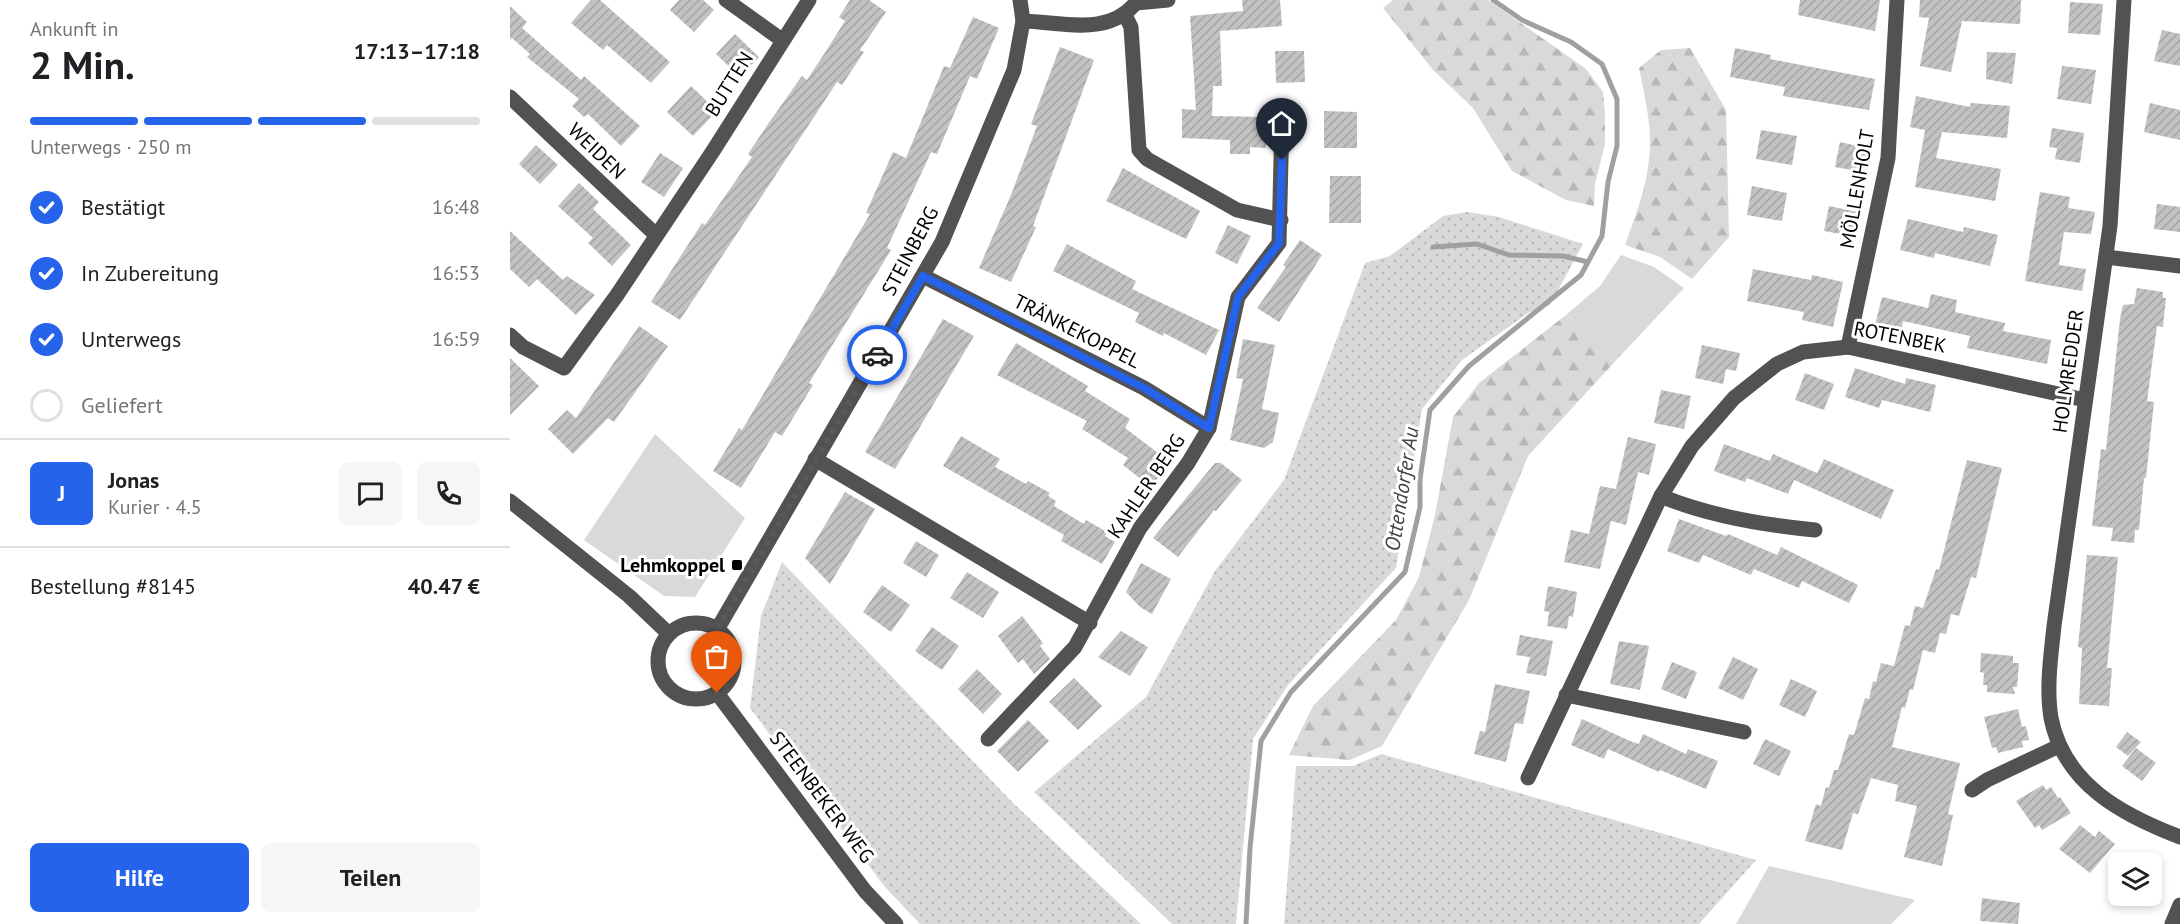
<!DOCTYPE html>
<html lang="de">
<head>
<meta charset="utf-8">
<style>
  body { margin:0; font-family:"PT Sans",sans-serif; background:#f6f6f6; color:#202124; height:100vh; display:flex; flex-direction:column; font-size:22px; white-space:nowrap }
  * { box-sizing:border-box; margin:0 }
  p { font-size:20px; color:#757577 }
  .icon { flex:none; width:33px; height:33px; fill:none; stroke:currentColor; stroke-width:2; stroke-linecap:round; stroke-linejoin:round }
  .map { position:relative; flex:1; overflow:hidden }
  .panel { display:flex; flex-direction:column; background:#fff; width:510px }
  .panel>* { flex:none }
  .controls { position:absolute; left:1598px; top:852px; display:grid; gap:12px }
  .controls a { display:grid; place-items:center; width:54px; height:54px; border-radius:9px; background:#fff; box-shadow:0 3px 9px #0003; font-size:30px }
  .pin { position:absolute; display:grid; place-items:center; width:51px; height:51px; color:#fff; margin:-62px -26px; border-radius:50% 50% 50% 0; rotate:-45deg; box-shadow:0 0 6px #0007 }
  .pin .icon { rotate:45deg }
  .courier { position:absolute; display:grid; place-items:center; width:60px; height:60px; margin:-30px; border:4px solid #2563eb; border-radius:50%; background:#fff; color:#222; box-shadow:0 2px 8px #0007 }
  .summary em { font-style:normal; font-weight:700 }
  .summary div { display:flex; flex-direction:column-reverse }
  .summary { display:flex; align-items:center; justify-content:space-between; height:102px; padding:0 30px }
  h1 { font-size:39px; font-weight:700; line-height:45px }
  .bar { display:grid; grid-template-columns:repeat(4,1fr); gap:9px 6px; align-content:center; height:72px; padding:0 30px }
  .bar i { height:8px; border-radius:4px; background:#e0e0e0 }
  .bar .selected { background:#2563eb }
  .bar p { grid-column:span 4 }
  .line { display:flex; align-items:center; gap:15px; padding:0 30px; border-top:2px solid #e0e0e0 }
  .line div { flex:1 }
  .round { display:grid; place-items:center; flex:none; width:63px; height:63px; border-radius:9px; background:#f6f6f6 }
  ol { padding:0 30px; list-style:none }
  li { display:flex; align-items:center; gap:18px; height:66px }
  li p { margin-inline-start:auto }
  li .icon { padding:6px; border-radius:50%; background:#2563eb; color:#fff; stroke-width:4 }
  li:last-child { color:#757577 }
  li i { width:33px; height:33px; border:3px solid #e0e0e0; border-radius:50% }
  .cta { display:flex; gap:12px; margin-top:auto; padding:12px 30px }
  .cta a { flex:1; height:69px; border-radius:9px; background:#2563eb; color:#fff; font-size:24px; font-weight:700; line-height:69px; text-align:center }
  .cta a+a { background:#f6f6f6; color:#202124 }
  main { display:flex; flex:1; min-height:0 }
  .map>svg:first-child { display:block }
  .grass { fill:url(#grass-dots) }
  .forest { fill:url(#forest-firs) }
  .park { fill:#d9d9d9 }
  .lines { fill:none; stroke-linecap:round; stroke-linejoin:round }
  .stream { stroke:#a0a0a0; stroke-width:5 }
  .building { fill:url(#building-hatch) }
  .minor { stroke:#525252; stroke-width:15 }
  .done { stroke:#595959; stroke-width:6; stroke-dasharray:0 10.8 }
  .route { stroke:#2563eb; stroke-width:8 }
  .poi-dot { fill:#000; stroke:#fff; stroke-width:2 }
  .labels { text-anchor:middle; stroke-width:6; stroke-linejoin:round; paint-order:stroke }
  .street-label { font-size:20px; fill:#000; stroke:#fff }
  .poi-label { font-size:20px; font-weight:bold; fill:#000; stroke:#fff; text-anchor:end }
  .water-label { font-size:21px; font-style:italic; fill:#414141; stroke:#fff }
</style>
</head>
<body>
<main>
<section class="panel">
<div class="summary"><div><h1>2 Min.</h1><p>Ankunft in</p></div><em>17:13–17:18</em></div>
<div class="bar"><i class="selected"></i><i class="selected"></i><i class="selected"></i><i></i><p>Unterwegs · 250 m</p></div>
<ol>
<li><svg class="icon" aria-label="check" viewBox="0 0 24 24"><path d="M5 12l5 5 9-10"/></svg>Bestätigt<p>16:48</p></li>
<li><svg class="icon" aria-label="check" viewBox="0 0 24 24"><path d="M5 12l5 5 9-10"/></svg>In Zubereitung<p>16:53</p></li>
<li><svg class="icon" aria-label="check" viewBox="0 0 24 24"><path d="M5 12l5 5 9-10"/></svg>Unterwegs<p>16:59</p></li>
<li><i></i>Geliefert</li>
</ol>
<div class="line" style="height:108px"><b class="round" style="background:#2563eb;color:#fff">J</b><div><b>Jonas</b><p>Kurier · 4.5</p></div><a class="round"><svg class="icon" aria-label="chat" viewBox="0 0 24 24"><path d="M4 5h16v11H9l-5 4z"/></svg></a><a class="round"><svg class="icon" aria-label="phone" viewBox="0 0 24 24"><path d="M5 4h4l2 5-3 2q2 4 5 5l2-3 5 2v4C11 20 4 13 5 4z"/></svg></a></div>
<div class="line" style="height:78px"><div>Bestellung #8145</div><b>40.47 €</b></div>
<div class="cta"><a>Hilfe</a><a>Teilen</a></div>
</section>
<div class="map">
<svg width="1670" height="924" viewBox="0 0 1670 924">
  <defs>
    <pattern id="grass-dots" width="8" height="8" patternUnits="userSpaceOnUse" patternTransform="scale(1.5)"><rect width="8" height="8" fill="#d9d9d9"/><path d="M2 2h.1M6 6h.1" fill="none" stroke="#b8b8b8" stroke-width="1.8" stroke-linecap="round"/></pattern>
    <pattern id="forest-firs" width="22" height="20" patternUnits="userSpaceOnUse" patternTransform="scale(1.5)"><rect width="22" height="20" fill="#d9d9d9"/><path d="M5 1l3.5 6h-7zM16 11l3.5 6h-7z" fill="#b8b8b8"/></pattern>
    <pattern id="building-hatch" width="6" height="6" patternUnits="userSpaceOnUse" patternTransform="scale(1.5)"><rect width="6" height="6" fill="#c2c2c2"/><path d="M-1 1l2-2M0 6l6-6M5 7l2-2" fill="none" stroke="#a5a5a5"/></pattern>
  </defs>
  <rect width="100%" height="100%" fill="#fff"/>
  <g class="grass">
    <path d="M957,212l32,5 84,27 -33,61 -22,8 -66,47 -40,49 -26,159 -108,117 -35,54 -17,185h-64l-138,-132 112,-95 69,-126 69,-91 81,-217 25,-7 53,-40z"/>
    <path d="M272,562l230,240 129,122h-221l-35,-37 -135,-179 11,-92z"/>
    <path d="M871,754l375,106 -57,64h-415l12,-158h57z"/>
  </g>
  <g class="forest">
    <path d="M883,0h95l98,69 17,23 2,22v30l-10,40 -1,22 -28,-6 -54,-29 -39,-63 -39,-37 -51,-63z"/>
    <path d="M1180,48l36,62 3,127 -37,42 -32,-22 -35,-12c10,-28 21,-56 24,-85 4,-30 -4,-63 -10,-92l22,-18z"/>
    <path d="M1056,315l55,40 -93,101 -59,144 -87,146 -32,14 -61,-5 24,-49 83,-86 23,-43 16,-62 18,-98 26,-34z"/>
  </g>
  <g class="park">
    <path d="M1111,255l33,12 30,21 -63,67 -55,-40 34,-29z"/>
    <path d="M145,434l90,84 -50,79 -31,-1 -80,-56z"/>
    <path d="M1259,866l146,34 -24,24h-155z"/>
  </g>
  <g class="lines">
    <g class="stream">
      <path d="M923,247l44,-3 32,11 54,1 25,6"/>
      <path d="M736,924l4,-76 11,-107 30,-49 114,-120 15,-65v-28l10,-69 39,-44 112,-91 21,-39 6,-54 9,-36v-47l-15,-35 -31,-22 -49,-22 -29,-20"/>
    </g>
  </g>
  <g class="building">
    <path d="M81,0h9l70,62 -19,21 -44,-38 -4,5 -32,-27z"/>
    <path d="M169,0h24l11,10 -20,22 -24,-22z"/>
    <path d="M340,0h19l17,12 -26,38 4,2 -22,33 -5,-3 -157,238 -29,-18 51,-79 3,2 47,-68 -4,-3 20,-30 34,-48 5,4 19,-29 19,-30 -6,-4z"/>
    <path d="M732,0h38l2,26 -62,5 2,55h-9l-1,30 55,1 -1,31 -16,-1v7h-20v-14l-48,-2v-29l14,1 -6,-94 53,-5z"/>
    <path d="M1290,0h80l-5,31 -77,-16z"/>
    <path d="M1410,0h101l-1,24 -58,-3 -11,51 -31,-6 9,-48 -10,-1z"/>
    <path d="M1560,2l33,2 -3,31 -32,-2z"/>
    <path d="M0,6l17,16 -5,6 59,52 3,-4 56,50 -19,20 -33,-32 -4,3 -12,-11 7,-7 -52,-42 3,-3 -18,-16 -2,2z"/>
    <path d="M463,17l26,11 -22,51 -7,-3 -33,78 -6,-2 -44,96 4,2 -82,133 4,2 -31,51 -7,-4 -34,56 -28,-17 26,-43 3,2 128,-216 -4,-1 27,-61 13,6 38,-92 6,2z"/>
    <path d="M1652,30l18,4v32l-26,-5z"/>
    <path d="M225,34l24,23 -19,20 -24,-23z"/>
    <path d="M550,47l34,13 -61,166 3,1 -25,55 -32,-14 32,-73 26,-69 -6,-2z"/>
    <path d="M1225,48l36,7 -1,4 105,20 -6,31 -86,-14 2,-9 -55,-10z"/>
    <path d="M765,51h29l1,31 -29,1z"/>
    <path d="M1477,52l29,1 -4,31 -26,-5z"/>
    <path d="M1552,66l34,4 -5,34 -34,-5z"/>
    <path d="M181,86l26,25 -24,25 -26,-24z"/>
    <path d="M1406,96l54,11 1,-4 39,3 -3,32 -65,-6 -6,26 65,11 -6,32 -80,-14 10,-57 -15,-3z"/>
    <path d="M1640,103l30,7v30l-36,-8z"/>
    <path d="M814,111l33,1v36h-33z"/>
    <path d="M1542,128l32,5 -4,30 -25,-4 2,-11 -8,-1z"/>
    <path d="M1251,130l36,6 -5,29 -36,-6z"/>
    <path d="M1330,142l27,6 -4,24 -28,-5z"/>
    <path d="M26,145l22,20 -18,19 -21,-20z"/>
    <path d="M150,153l23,15 -19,29 -23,-15z"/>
    <path d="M613,168l77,43 -14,28 -80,-38z"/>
    <path d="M820,176h31v47h-32z"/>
    <path d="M69,183l20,19 -6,7 38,36 -19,21 -24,-23 5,-5 -35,-32z"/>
    <path d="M1242,186l35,7 -5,28 -35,-6z"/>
    <path d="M1530,192l30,5 -2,11 27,4 -4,22 -27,-2 -5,33 27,4 -4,22 -57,-10z"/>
    <path d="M1647,204l23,3v25l-26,-3z"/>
    <path d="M1319,206l28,6 -5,24 -28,-5z"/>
    <path d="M1398,219l55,13 1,-5 34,8 -8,31 -55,-13 -1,5 -34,-8z"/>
    <path d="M718,225l23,11 -14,28 -22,-11z"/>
    <path d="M0,231l53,49 4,-4 28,19 -19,20 -39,-36 -8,8 -19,-18z"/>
    <path d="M790,240l22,15 -43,67 -22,-14 29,-41 -3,-2z"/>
    <path d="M557,244l69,37 -4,8 87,41 -13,25 -42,-22 -1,3 -28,-14 4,-9 -86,-42z"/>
    <path d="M1243,269l58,11 1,-5 31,7 -10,45 -31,-7 2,-8 -57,-11z"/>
    <path d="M1627,288l26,4v6h3l-3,29 -6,-1 -10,75 7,1 -8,76h-2l-5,52h-4l-1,13 -23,-2 2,-13 -21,-2 9,-77 5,1 14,-131 3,-14 11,-1z"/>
    <path d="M1421,294l26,6 -2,12 50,11 -2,8 48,9 -4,24 -80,-16 3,-12 -67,-15 -2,10 -26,-6 7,-28 46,11z"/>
    <path d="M433,319l31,17 -79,133 -30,-17z"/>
    <path d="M129,326l29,20 -54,76 -6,-4 -35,36 -25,-25 19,-19 9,8z"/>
    <path d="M733,339l32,6 -13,64 17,4 -6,29 -9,6 -34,-8 13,-61 -7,-1z"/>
    <path d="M506,343l72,43 -3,5 45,28 -5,9 45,34 -19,25 -28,-22 5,-7 -46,-29 5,-8 -90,-46z"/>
    <path d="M1192,345l38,8 -4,18 -10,-2 -3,15 -28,-6z"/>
    <path d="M0,358l29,28 -29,29z"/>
    <path d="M1345,368l50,16 1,-6 30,7 -6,27 -48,-12 -3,8 -34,-11z"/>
    <path d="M1295,373l29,11 -10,26 -29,-10z"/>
    <path d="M1151,390l30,6 -7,33 -30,-6z"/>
    <path d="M451,436l39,23 -5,8 31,17 2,-3 22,12 -2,3 8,5 -2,5 30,18 2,-4 21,12 -2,4 10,6 -13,22 -41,-23 3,-6 -121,-69z"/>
    <path d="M1118,437l28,7 -7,31 -11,-3 -12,53 -15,-4 -11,48 -36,-7 7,-32 18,4 11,-48 16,3z"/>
    <path d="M1214,444l46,17 3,-7 44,19 7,-14 70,31 -13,29 -87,-39 -6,14 -41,-16 -2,4 -31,-11z"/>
    <path d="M1457,460l35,8 -26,110 -5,-1 -12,39 -8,-2 -5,20 -6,-1 -5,20 -12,-3 -10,40 -3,-1 -5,19 -3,-1 -10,40 68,16 -12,51 5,1 -11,51 -38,-9 13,-51 -22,-5 3,-16 -27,-7 -13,36 -5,-1 -11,37 -37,-9 11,-37 5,2 5,-19 3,1 5,-18h4l11,-36 5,1 11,-37 4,1 4,-18 3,1 5,-19 13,3 11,-41 5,1 5,-20 8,2 13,-39 3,1z"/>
    <path d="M705,463h6l21,17 -26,31 -2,-1 -36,47 -25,-19z"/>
    <path d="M335,492l30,17 -45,75 -25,-26z"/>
    <path d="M1169,519l47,17 2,-2 49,21 4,-8 77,38 -9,18 -47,-22 -3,7 -45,-19 -3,6 -48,-20 -4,8 -32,-12z"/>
    <path d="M406,541l23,14 -13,22 -23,-14z"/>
    <path d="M1577,555l31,2 -11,111h5l-3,38 -30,-2 3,-56 -4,-1z"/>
    <path d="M631,563l30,16 -19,35 -12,-7 -14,-15z"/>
    <path d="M457,572l32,20 -16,26 -33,-20z"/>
    <path d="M372,585l28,20 -19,27 -28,-20z"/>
    <path d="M1038,586l29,6 -4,25 -4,-1 -2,13 -20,-3 2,-14 -5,-1z"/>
    <path d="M512,616l21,27 -3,3 10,13 -16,15 -11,-15 -5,4 -20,-27z"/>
    <path d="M422,627l27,19 -17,24 -27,-19z"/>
    <path d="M611,631l27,16 -18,29 -32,-19z"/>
    <path d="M1010,635l33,6 -7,35 -20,-3 4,-16 -14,-2z"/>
    <path d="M1109,641l30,5 -9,44 -30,-6z"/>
    <path d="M1471,653l32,3v7h6l-2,24h-4l2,7 -28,-2v-7h-4l1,-12 -4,-1z"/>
    <path d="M1223,657l25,12 -15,31 -25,-12z"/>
    <path d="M1162,662l25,10 -11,27 -25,-10z"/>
    <path d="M467,669l25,25 -19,20 -25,-25z"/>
    <path d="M564,678l28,28 -24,24 -29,-28z"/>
    <path d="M1281,679l26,12 -12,26 -26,-12z"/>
    <path d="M985,684l35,7 -7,33 -8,-1 -9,39 -32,-8 6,-23 5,1z"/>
    <path d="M1508,709l4,18 4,-1 3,14 -7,1 1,6 -25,6 -2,-6 -4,1 -8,-31z"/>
    <path d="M1072,719l48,22 9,3 4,-10 43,20 2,-5 30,12 -12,28 -46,-19 -1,2 -51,-23 -4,10 -33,-14z"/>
    <path d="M518,720l21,21 -31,31 -21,-21z"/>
    <path d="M1617,732l14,10 -13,14 -12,-9z"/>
    <path d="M1255,739l26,12 -12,25 -26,-12z"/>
    <path d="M1626,748l20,15 -14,18 -20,-15z"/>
    <path d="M1533,785l3,5 5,-3 7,11 2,-1 11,16 -29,17 -3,-5 -4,3 -19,-27z"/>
    <path d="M1570,825l15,12 4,-6 16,13 -25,29 -31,-24z"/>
    <path d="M1472,898l38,5 -2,21 -38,-3z"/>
  </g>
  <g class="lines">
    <g class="minor">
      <path d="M216,0l56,40"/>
      <path d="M1614,0l-14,226 -56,400c-3,29 -8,62 -3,92 13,66 71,97 129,119"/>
      <path d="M626,3l32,-3"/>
      <path d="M615,15l6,12 8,123 8,9 90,51 44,10"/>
      <path d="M513,21c40,1 87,17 115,-21"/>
      <path d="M0,97l146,138"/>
      <path d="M1596,257l74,9"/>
      <path d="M413,276l221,112 65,40"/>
      <path d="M0,335l13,12 41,21 53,-73 96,-144 96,-151"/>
      <path d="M1338,347l40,-189 9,-158"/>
      <path d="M305,459l275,164"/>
      <path d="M1151,496c47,20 102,29 154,34"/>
      <path d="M0,501l119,95 39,37"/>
      <circle cx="186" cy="661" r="38"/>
      <path d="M208,628l224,-386 72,-172 9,-49 -3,-21"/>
      <path d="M207,693l148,198 31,33"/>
      <path d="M1056,695l178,37"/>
      <path d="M478,739l87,-92 65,-119 48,-65 21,-35 29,-131 41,-54 3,-125"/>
      <path d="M1018,778l133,-282 31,-50 42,-48 43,-34 26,-12 45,-5 237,53"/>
      <path d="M1462,790l15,-10 72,-34"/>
      <path d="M1662,924l8,-19"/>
    </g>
  </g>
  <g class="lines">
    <path class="done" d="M207,693c24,-24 21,-40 1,-65l159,-273"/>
    <path class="route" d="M367,355l46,-79 221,112 65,40 29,-131 41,-54 3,-83"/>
  </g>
  <rect class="poi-dot" x="221" y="559" width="12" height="12" rx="3"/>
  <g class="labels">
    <g class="street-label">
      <text transform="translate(219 84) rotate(-58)" y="7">BUTTEN</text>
      <text transform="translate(87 151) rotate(44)" y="7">WEIDEN</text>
      <text transform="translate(1347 189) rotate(-80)" y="7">MÖLLENHOLT</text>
      <text transform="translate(400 251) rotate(-62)" y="7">STEINBERG</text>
      <text transform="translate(567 331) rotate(27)" y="7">TRÄNKEKOPPEL</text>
      <text transform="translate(1390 337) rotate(11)" y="7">ROTENBEK</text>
      <text transform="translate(1558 371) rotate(-82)" y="7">HOLMREDDER</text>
      <text transform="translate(636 486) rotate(-56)" y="7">KAHLER BERG</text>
      <text transform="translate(312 797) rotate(53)" y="7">STEENBEKER WEG</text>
    </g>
    <g class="poi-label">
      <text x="215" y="572">Lehmkoppel</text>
    </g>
    <g class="water-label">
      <text transform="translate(892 489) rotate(-81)" y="7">Ottendorfer Au</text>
    </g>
  </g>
</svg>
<div class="controls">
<a><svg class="icon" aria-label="layers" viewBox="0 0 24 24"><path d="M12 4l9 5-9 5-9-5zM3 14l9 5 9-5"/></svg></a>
</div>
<div class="pin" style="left:207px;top:693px;background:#ea580c"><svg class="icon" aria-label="bag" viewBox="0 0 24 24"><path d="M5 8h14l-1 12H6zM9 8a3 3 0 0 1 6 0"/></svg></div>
<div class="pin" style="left:772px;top:160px;background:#1f2937"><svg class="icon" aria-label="home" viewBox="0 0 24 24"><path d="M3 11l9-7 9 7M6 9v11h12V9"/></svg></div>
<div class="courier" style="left:367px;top:355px"><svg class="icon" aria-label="car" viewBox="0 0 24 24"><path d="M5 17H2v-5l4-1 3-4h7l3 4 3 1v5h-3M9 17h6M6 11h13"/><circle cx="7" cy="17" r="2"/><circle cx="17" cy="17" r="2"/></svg></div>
</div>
</main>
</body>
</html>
